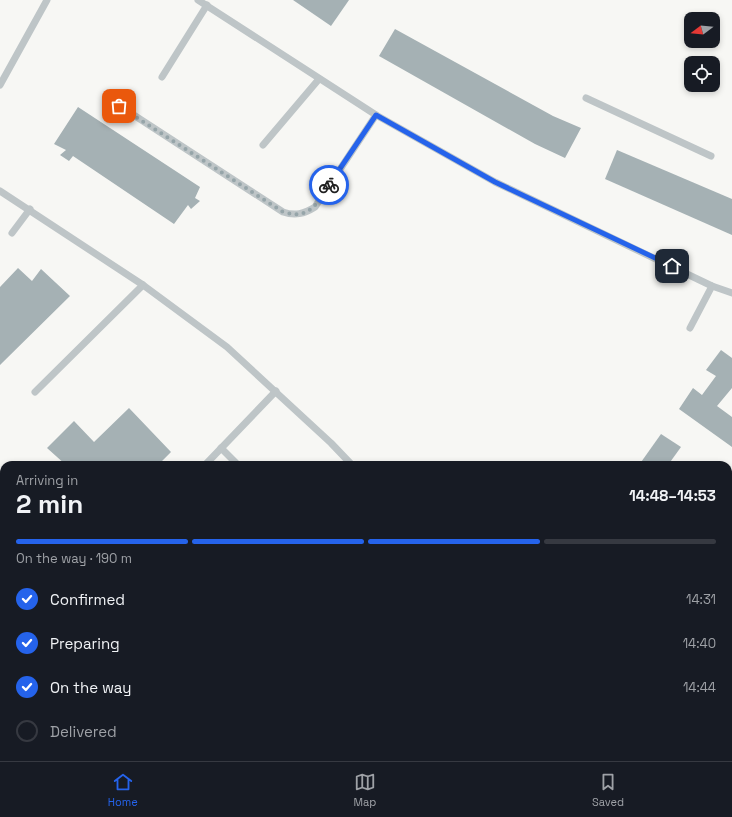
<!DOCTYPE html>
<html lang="en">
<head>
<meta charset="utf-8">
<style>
  body { margin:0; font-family:"Space Grotesk",sans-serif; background:#242831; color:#f1f3f6; height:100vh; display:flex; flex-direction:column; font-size:15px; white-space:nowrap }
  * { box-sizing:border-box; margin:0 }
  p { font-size:13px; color:#9ea1a6 }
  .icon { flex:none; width:22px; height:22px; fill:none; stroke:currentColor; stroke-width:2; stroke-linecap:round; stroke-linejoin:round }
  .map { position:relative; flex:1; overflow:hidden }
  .sheet { position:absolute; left:0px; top:461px; width:732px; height:300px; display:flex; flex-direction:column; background:#171b24; border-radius:12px 12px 0 0; box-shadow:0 2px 6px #0003 }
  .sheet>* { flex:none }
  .needle { width:26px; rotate:254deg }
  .buttons { position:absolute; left:684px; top:12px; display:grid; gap:8px }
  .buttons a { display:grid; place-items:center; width:36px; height:36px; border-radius:8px; background:#171b24; box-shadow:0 2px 6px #0003; font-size:20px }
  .pin { position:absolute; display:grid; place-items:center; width:34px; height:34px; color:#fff; margin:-17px; border-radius:8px; box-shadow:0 2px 6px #0006 }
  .courier { position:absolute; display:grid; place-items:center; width:40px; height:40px; margin:-20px; border:3px solid #2563eb; border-radius:50%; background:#fff; color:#222; box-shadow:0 1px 5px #0007 }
  .headline em { font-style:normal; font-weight:700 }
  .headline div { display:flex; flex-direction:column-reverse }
  .headline { display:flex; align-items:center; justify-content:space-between; height:68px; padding:0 16px }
  h1 { font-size:26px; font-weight:700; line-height:30px }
  .bar { display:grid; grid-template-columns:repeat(4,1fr); gap:6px 4px; align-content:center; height:48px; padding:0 16px }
  .bar i { height:5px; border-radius:3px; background:#363941 }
  .bar .on { background:#2563eb }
  .bar p { grid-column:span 4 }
  ol { padding:0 16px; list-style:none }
  li { display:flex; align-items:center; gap:12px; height:44px }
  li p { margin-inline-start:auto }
  li .icon { padding:4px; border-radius:50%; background:#2563eb; color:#fff; stroke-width:4 }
  li:last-child { color:#9ea1a6 }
  li i { width:22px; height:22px; border:2px solid #363941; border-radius:50% }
  .dock { display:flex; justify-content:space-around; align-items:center; height:56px; border-top:1px solid #363941; background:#171b24; font-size:11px; color:#9ea1a6 }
  .dock a { display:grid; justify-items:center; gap:2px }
  .dock .on { color:#2563eb }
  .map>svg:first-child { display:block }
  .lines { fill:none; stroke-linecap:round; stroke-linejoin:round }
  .river { stroke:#b4c5c6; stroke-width:27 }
  .building { fill:#a5b1b4 }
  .lane { stroke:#bec5c7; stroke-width:7 }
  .done { stroke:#96a5a9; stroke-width:4; stroke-dasharray:0 7.2 }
  .route { stroke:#2563eb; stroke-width:5 }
</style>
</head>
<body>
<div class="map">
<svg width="732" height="761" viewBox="0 0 732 761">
  <rect width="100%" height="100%" fill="#f7f7f4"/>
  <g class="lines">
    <path class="river" d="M0,740l4,12"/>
  </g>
  <g class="building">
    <path d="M293,0h56l-18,26z"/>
    <path d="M395,29l158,87 28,12 -16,30 -30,-14 -156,-88z"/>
    <path d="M78,107l122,80 -5,11 5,3 -9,8 -3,-4 -14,19 -101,-68 -4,5 -9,-6 6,-5 -12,-6z"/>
    <path d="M617,150l115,49v36l-127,-56z"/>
    <path d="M18,268l14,13 9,-12 29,27 -70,69v-78z"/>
    <path d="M721,350l11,8v30l-15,18 15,11v30l-53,-38 14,-21 9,7 14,-19 -10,-6z"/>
    <path d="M129,408l42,44 -13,13h-92l-19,-17 27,-27 20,21z"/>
    <path d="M661,434l20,13 -13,18h-29z"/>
    <path d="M728,506l4,3v7l-4,5z"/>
  </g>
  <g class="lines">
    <g class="lane">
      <path d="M198,0l178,115 119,67 217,104 20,7"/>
      <path d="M162,77l45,-72"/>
      <path d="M0,85l47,-85"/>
      <path d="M106,97l177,115c12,4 21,2 32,-5l61,-92"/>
      <path d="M586,98l125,58"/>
      <path d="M263,145l56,-66"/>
      <path d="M0,191l143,94 84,62 104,96 21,22"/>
      <path d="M12,233l18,-24"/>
      <path d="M690,328l22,-42"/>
      <path d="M35,392l108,-107"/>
      <path d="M221,448l17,17"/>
      <path d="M205,465l71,-74"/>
      <path d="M728,653l4,-4"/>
      <path d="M135,757l2,4"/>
      <path d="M302,757l2,4"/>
      <path d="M586,761l6,-4"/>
    </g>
  </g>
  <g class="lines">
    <path class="done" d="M119,106l164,106c26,8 33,-7 46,-27"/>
    <path class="route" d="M329,185l47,-70 119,67 177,84"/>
  </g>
</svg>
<div class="buttons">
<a><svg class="needle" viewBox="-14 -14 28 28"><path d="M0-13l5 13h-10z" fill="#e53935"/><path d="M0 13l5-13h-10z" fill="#9ea1a6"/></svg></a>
<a><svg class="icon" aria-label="locate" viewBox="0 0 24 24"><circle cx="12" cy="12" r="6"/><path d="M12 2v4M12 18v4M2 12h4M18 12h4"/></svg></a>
</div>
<div class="pin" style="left:119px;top:106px;background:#ea580c"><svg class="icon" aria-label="bag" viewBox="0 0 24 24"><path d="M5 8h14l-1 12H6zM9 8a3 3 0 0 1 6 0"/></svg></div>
<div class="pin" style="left:672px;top:266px;background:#1f2937"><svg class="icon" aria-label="home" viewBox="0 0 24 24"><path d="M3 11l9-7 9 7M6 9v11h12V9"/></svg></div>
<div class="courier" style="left:329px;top:185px"><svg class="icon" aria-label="bike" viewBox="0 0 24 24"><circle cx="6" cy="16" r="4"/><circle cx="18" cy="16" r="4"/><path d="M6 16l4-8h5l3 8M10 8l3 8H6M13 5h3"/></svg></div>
<section class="sheet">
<div class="headline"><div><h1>2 min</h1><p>Arriving in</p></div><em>14:48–14:53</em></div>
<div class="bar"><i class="on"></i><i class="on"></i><i class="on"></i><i></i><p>On the way · 190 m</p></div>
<ol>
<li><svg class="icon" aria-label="check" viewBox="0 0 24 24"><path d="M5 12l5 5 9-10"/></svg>Confirmed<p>14:31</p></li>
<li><svg class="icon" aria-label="check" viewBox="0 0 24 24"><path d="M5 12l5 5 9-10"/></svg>Preparing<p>14:40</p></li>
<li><svg class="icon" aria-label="check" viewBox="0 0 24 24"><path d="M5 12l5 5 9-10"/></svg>On the way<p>14:44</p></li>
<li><i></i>Delivered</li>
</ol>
</section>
</div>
<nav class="dock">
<a class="on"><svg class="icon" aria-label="home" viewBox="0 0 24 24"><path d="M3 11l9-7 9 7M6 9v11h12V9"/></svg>Home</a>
<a><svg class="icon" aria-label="map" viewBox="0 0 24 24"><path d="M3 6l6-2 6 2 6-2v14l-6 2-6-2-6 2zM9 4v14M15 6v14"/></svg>Map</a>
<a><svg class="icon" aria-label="saved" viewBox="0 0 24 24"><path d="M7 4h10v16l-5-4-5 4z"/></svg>Saved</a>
</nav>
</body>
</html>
